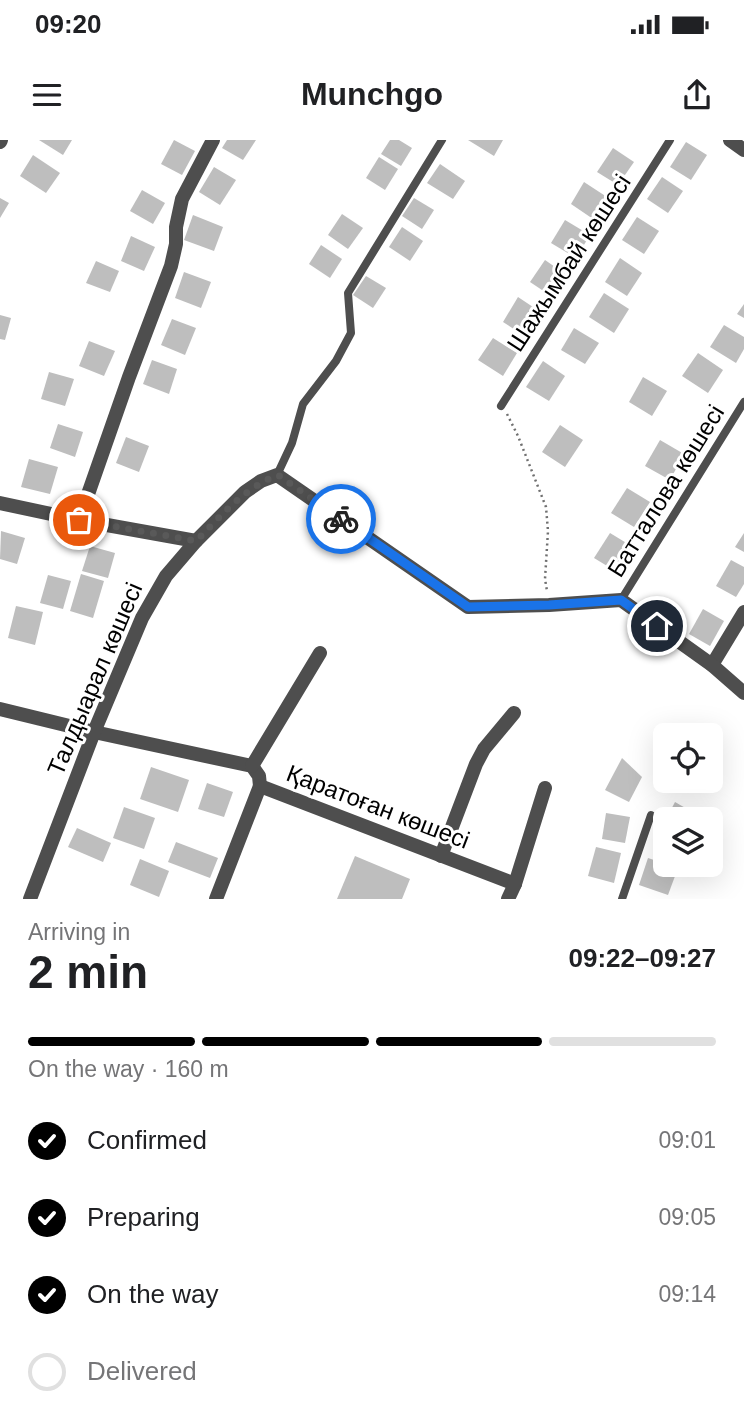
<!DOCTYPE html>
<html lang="en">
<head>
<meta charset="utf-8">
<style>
  body { margin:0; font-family:Helvetica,sans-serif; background:#f6f6f6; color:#202124; height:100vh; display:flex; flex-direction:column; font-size:26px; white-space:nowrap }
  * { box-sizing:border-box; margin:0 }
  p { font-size:23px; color:#757577 }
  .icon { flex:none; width:38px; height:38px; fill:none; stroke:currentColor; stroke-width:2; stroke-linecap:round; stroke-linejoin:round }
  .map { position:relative; height:759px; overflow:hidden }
  .panel { display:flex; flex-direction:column; background:#fff; flex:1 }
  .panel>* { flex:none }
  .fabs { position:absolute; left:653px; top:583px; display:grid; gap:14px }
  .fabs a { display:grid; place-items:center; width:70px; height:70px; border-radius:10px; background:#fff; box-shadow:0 7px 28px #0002; font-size:35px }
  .pin { position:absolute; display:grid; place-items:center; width:60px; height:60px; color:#fff; margin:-30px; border:4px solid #fff; border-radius:50%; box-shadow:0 2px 7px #0007 }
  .courier { position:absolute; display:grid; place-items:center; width:70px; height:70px; margin:-35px; border:5px solid #1a73e8; border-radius:50%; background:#fff; color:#222; box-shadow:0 2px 9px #0007 }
  .head em { font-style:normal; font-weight:600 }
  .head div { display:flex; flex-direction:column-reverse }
  .head { display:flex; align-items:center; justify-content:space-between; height:119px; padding:0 28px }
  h1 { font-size:46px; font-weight:600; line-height:52px }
  .bar { display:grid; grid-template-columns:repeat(4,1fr); gap:10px 7px; align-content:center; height:84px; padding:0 28px }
  .bar i { height:9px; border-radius:5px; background:#e0e0e0 }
  .bar .on { background:#000 }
  .bar p { grid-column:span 4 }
  ol { padding:0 28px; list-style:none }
  li { display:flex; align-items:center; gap:21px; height:77px }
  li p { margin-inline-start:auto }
  li .icon { padding:7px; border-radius:50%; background:#000; color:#fff; stroke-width:4 }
  li:last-child { color:#757577 }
  li i { width:38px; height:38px; border:4px solid #e0e0e0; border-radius:50% }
  .status { display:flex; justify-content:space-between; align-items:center; height:49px; padding:0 35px; background:#fff; direction:ltr }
  .status svg { height:19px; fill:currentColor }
  header { display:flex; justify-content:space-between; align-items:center; height:91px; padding:0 28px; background:#fff; font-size:32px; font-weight:600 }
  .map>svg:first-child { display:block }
  .building { fill:#bebebe }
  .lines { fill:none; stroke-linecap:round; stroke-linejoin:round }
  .path { stroke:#707070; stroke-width:2.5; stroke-dasharray:2 3.5; stroke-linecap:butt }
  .lane { stroke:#4e4e4e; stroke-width:8 }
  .street { stroke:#4e4e4e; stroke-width:14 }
  .done { stroke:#595959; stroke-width:7; stroke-dasharray:0 12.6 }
  .route { stroke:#1a73e8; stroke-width:9 }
  .labels { text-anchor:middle; stroke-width:6; stroke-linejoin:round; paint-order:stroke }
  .street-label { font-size:24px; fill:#000; stroke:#fff }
</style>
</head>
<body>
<div class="status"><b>09:20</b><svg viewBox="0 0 49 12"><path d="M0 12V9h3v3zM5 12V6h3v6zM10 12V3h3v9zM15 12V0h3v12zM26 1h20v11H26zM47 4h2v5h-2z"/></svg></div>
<header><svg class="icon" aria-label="menu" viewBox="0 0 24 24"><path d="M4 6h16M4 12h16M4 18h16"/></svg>Munchgo<svg class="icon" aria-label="share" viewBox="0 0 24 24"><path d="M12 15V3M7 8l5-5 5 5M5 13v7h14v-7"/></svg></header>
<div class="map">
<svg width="744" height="759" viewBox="0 0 744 759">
  <rect width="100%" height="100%" fill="#fff"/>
  <g class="building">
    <path d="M39,0h33l-9,15z"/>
    <path d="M174,0l21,11 -13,24 -21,-11z"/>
    <path d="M227,0h29l-13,20 -21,-12z"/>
    <path d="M390,0h9l13,8 -11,18 -20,-12z"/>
    <path d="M468,0h35l-9,16z"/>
    <path d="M686,2l21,13 -16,25 -21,-13z"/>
    <path d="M613,8l21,14 -16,23 -21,-13z"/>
    <path d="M33,15l27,18 -14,20 -26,-17z"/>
    <path d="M379,17l19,12 -13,21 -19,-12z"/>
    <path d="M440,24l25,17 -12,18 -26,-16z"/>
    <path d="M214,27l22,13 -16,25 -21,-13z"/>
    <path d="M662,37l21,14 -15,22 -21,-14z"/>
    <path d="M584,42l26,17 -14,22 -25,-17z"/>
    <path d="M142,50l23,13 -12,21 -23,-13z"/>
    <path d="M0,58l9,5 -9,15z"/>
    <path d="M414,58l20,12 -12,19 -20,-13z"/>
    <path d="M342,74l21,14 -15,21 -20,-14z"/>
    <path d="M193,75l30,12 -9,24 -30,-11z"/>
    <path d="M637,77l22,14 -15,23 -22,-14z"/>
    <path d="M565,80l25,15 -14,23 -25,-15z"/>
    <path d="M402,87l21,14 -13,20 -21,-14z"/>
    <path d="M131,96l24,11 -11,24 -23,-10z"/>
    <path d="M321,105l21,14 -12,19 -21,-14z"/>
    <path d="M620,118l22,15 -15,23 -22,-14z"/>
    <path d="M545,120l23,16 -14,22 -24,-16z"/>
    <path d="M96,121l23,10 -9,21 -24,-9z"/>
    <path d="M184,132l27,10 -10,26 -26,-10z"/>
    <path d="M366,136l20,12 -13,20 -20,-13z"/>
    <path d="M604,153l25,16 -15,24 -25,-16z"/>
    <path d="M518,157l24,16 -16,24 -23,-15z"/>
    <path d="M744,164v14l-7,-4z"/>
    <path d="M0,175l11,3 -6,22 -5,-1z"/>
    <path d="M172,179l24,9 -11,27 -24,-10z"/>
    <path d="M724,185l20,12v12l-8,14 -26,-16z"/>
    <path d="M574,188l25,15 -14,21 -24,-14z"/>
    <path d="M493,198l24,15 -14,23 -25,-16z"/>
    <path d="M89,201l26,10 -11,25 -25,-10z"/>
    <path d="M698,213l25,17 -15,23 -26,-17z"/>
    <path d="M152,220l25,9 -8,25 -26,-10z"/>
    <path d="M543,221l22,15 -16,25 -23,-14z"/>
    <path d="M49,232l25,7 -9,27 -24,-7z"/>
    <path d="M643,237l24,14 -15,25 -23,-14z"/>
    <path d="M58,284l25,8 -8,25 -25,-9z"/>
    <path d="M560,285l23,15 -18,27 -23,-15z"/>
    <path d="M126,297l23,9 -10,26 -23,-9z"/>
    <path d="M660,300l24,14 -14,26 -25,-14z"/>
    <path d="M29,319l29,8 -8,27 -29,-7z"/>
    <path d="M627,348l23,14 -16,25 -23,-14z"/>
    <path d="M1,391l24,7 -8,26 -17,-5z"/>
    <path d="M610,393l23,14 -16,25 -23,-14z"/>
    <path d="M744,393v19l-9,-5z"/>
    <path d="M90,406l25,7 -7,25 -26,-7z"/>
    <path d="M731,420l13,7v17l-8,13 -20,-11z"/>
    <path d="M81,434l23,7 -11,37 -23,-7z"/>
    <path d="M48,435l23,6 -8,28 -23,-6z"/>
    <path d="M16,466l27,6 -8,33 -27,-7z"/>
    <path d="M703,469l21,12 -14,25 -21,-12z"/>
    <path d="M622,618l20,19 -13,25 -24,-12z"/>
    <path d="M151,627l38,13 -11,32 -38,-13z"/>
    <path d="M207,643l26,9 -9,25 -26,-8z"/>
    <path d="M675,662l26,15 -1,2h-34z"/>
    <path d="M124,667l31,11 -11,31 -31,-11z"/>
    <path d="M606,673l24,4 -5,26 -23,-4z"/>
    <path d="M77,688l34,15 -8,19 -35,-15z"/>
    <path d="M176,702l42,16 -8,20 -42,-16z"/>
    <path d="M596,707l25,6 -7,30 -26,-7z"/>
    <path d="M355,716l55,23 -8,20h-65z"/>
    <path d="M648,718l30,10 -10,27 -29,-10z"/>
    <path d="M140,719l29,12 -10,26 -29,-12z"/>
  </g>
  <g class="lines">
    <path class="path" d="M507,274l11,22 28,71 2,24 -3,48 2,12"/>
    <g class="lane">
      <path d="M501,266l169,-266"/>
      <path d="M277,335l15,-32 11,-39 33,-43 15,-28 -3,-40 94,-153"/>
      <path d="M621,460l123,-198"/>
      <path d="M622,759l29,-84"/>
    </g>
    <g class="street">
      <path d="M730,0l14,10"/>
      <path d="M0,2l1,-2"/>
      <path d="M0,363l79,17 117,21"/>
      <path d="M79,380l50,-143 42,-111 5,-22v-17l6,-28 31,-59"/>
      <path d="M712,525l32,-53"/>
      <path d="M0,569l94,23 158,34 7,10 1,10"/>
      <path d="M252,626l68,-113"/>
      <path d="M441,716l35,-92 8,-15 30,-36"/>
      <path d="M30,759l64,-167 48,-114 24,-42 30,-35 49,-49 16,-11 16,-6 191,132 81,-2 72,-5 91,65 32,28"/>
      <path d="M216,759l44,-113 255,98"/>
      <path d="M508,759l7,-15 30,-96"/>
    </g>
  </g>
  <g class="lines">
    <path class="done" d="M79,380l117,21c25,-25 48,-53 82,-66l63,44"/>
    <path class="route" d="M341,379l127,88 81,-2 72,-5 36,26"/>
  </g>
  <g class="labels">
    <g class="street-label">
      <text transform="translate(569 123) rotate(-57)" y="8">Шажымбай көшесі</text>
      <text transform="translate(666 351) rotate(-58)" y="8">Батталова көшесі</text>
      <text transform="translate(95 539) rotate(-67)" y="8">Талдыарал көшесі</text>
      <text transform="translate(378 667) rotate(21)" y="8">Қаратоған көшесі</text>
    </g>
  </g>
</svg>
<div class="fabs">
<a><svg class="icon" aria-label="locate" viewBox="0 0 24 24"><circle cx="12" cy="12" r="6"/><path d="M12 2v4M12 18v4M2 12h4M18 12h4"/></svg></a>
<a><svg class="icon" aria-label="layers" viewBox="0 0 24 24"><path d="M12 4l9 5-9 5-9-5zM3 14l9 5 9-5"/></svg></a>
</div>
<div class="pin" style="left:79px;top:380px;background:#ea580c"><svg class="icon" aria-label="bag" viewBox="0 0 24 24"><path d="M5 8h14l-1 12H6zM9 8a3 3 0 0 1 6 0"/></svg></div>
<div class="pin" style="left:657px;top:486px;background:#1f2937"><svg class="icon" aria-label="home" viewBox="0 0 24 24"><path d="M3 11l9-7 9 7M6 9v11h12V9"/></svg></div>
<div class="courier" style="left:341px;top:379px"><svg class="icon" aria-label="bike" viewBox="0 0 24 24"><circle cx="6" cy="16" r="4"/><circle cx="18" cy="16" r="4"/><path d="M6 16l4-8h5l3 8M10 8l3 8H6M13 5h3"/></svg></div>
</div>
<section class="panel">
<div class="head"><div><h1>2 min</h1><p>Arriving in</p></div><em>09:22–09:27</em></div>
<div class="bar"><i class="on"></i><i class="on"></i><i class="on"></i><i></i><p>On the way · 160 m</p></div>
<ol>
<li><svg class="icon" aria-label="check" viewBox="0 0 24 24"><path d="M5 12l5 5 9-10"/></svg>Confirmed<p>09:01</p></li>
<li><svg class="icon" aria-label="check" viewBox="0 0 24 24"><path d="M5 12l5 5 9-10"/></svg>Preparing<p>09:05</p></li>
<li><svg class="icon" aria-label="check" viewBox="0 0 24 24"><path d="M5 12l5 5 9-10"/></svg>On the way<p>09:14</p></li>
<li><i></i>Delivered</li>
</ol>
</section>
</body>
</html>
